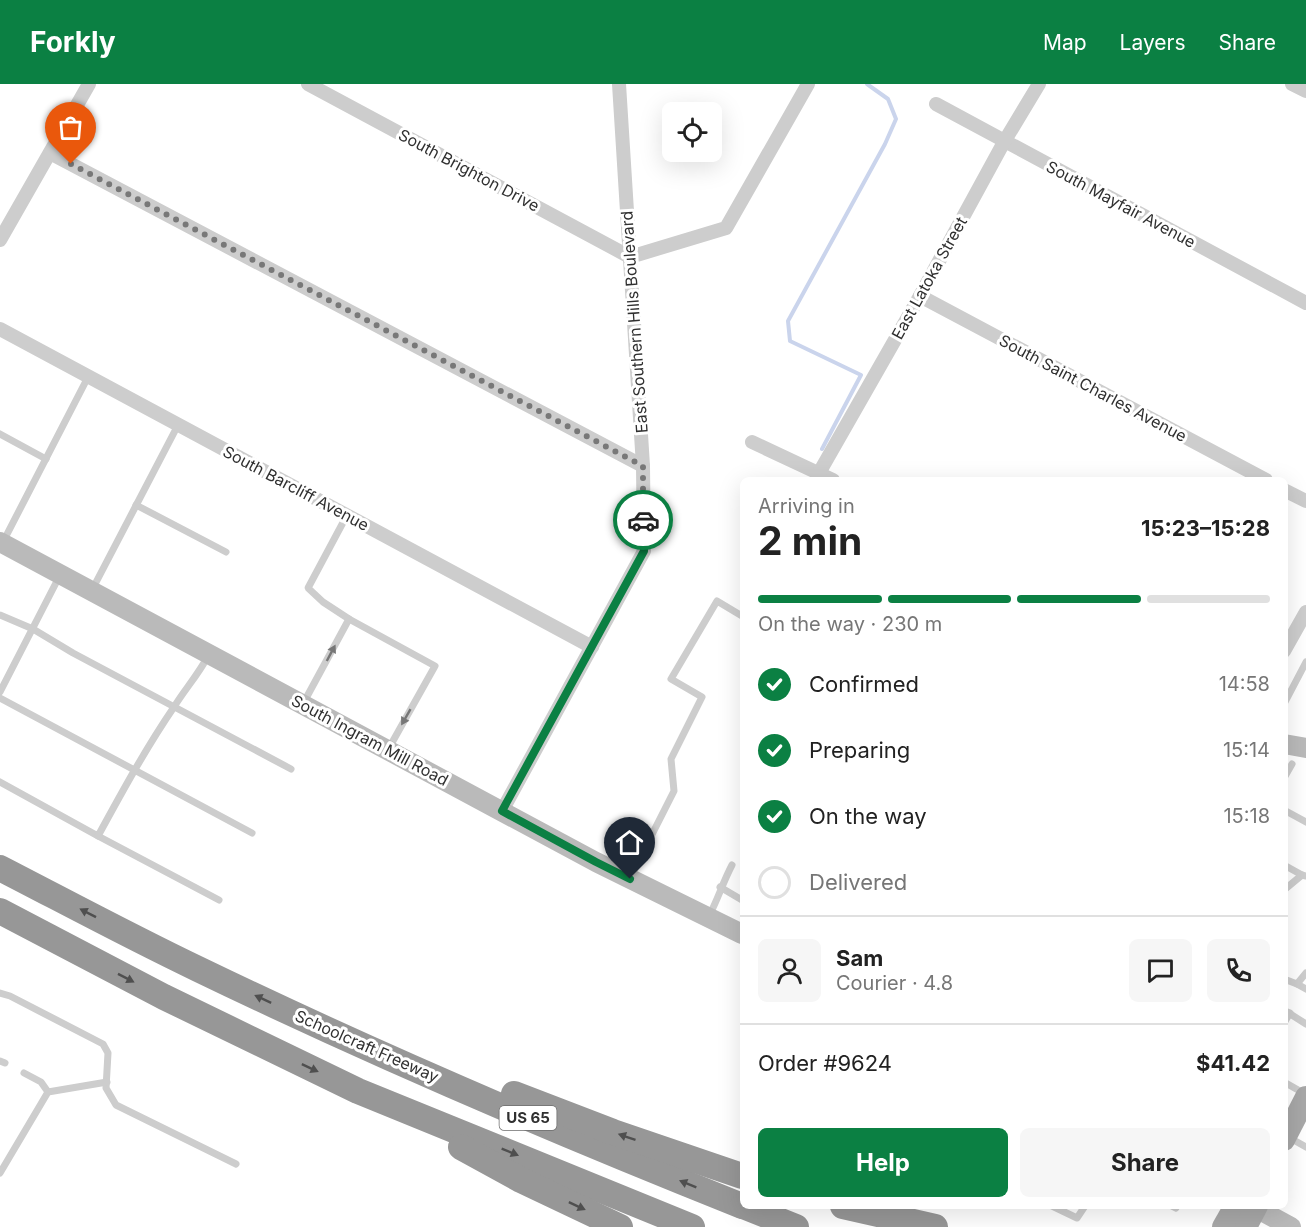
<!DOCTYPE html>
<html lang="en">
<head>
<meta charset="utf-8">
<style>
  body { margin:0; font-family:Inter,sans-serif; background:#f6f6f6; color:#222; height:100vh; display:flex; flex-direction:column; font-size:22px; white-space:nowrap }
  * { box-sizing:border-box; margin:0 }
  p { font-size:20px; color:#767676 }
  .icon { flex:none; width:33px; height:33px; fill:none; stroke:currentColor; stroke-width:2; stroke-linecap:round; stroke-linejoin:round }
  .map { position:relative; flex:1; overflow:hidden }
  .drawer { position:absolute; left:740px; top:393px; width:548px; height:732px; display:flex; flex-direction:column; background:#fff; border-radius:9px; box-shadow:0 6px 24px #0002 }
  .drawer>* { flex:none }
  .fabs { position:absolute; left:662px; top:18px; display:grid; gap:12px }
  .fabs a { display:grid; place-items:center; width:60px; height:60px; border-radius:9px; background:#fff; box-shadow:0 6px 24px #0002; font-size:30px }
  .pin { position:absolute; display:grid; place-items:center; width:51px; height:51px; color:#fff; margin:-62px -26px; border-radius:50% 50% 50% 0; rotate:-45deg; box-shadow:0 0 6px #0007 }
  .pin .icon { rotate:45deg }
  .courier { position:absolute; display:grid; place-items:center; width:60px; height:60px; margin:-30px; border:4px solid #0b8043; border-radius:50%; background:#fff; color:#222; box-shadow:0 2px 8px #0007 }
  .summary em { font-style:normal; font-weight:700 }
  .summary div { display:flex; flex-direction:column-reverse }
  .summary { display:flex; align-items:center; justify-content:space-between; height:102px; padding:0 18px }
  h1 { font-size:39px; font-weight:700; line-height:45px }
  .bar { display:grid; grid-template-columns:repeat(4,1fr); gap:9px 6px; align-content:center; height:72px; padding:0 18px }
  .bar i { height:8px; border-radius:4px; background:#e0e0e0 }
  .bar .current { background:#0b8043 }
  .bar p { grid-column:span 4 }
  .line { display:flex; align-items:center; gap:15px; padding:0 18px; border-top:2px solid #e0e0e0 }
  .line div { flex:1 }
  .round { display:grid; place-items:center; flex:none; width:63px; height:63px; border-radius:9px; background:#f6f6f6 }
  ol { padding:0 18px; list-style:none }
  li { display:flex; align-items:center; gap:18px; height:66px }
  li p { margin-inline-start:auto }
  li .icon { padding:6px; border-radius:50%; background:#0b8043; color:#fff; stroke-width:4 }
  li:last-child { color:#767676 }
  li i { width:33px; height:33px; border:3px solid #e0e0e0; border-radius:50% }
  .cta { display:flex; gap:12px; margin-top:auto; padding:12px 18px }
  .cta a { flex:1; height:69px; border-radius:9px; background:#0b8043; color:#fff; font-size:24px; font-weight:700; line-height:69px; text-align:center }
  .cta a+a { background:#f6f6f6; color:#222 }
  header { display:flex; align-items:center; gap:36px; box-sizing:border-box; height:84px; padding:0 30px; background:#0b8043; color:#fff }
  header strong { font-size:28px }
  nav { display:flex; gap:33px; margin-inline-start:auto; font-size:21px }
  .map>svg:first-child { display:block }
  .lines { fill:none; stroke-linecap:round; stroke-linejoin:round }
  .stream { stroke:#cad4ec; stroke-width:4 }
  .lane { stroke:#cdcdcd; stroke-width:7 }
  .street { stroke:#cdcdcd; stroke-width:14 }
  .secondary { stroke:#bababa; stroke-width:20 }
  .primary { stroke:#a8a8a8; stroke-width:22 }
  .highway { stroke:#979797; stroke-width:26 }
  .oneway { fill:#777 }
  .oneway2 { fill:#4f4f4f }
  .done { stroke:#787878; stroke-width:6; stroke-dasharray:0 10.8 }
  .route { stroke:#0b8043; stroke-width:8 }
  .labels { text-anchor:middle; stroke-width:6; stroke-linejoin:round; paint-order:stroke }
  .shield { fill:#fff; stroke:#6e6e6e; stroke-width:1.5 }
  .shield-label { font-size:15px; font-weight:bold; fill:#303030 }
  .street-label { font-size:16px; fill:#303030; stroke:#fff }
</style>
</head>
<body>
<header>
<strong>Forkly</strong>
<nav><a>Map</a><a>Layers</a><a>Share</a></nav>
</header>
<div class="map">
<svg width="1306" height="1143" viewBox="0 0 1306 1143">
  <rect width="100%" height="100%" fill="#fff"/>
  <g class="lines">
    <path class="stream" d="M822,365l39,-74 -71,-34 -2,-20 97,-177 11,-25 -8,-20 -21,-15"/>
    <g class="lane">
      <path d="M0,350l46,25"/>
      <path d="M136,421l90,47"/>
      <path d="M347,431l-39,73 15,14 26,17"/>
      <path d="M3,458l85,-165"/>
      <path d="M92,506l86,-165"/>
      <path d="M0,531l33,14 40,24 218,116"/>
      <path d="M0,608l59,-115"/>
      <path d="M0,614l252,135"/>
      <path d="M304,618l45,-83 86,47 -46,82"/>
      <path d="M1284,620l22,-42"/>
      <path d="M1284,694l8,-14"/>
      <path d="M0,698l98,54c24,-44 48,-88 76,-129 11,-18 24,-32 34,-51"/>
      <path d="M1284,726l22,12"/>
      <path d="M98,752l121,64"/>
      <path d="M1284,781l18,10"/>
      <path d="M631,792l43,-85 -3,-32 31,-62 -31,-18 46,-78 25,15"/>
      <path d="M720,803l22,13"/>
      <path d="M1284,806l18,-15 4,1"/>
      <path d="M709,832c9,-17 14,-34 23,-51"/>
      <path d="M1284,895l13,5 9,-11"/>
      <path d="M1297,900l9,5"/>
      <path d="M0,909l10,3 93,48 5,9 -2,35 10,17 120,59"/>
      <path d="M1284,926l22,14"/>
      <path d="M1284,939l6,-10"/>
      <path d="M0,977l5,2"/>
      <path d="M24,989l17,9 7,10"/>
      <path d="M1284,998l21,12"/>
      <path d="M1290,1054l16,9"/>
      <path d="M0,1089l48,-81 59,-10"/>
      <path d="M1052,1122l25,12 8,-12"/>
      <path d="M1172,1122l4,2"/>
    </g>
    <g class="street">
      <path d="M308,0l322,173 96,-29 82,-144"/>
      <path d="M1292,0l14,7"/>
      <path d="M936,20l370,199"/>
      <path d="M50,69l593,313"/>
      <path d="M0,156l89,-156"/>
      <path d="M920,212l346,184"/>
      <path d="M0,245l592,318"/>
      <path d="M752,358l81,38"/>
      <path d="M819,389l101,-177 84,-154 35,-58"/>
      <path d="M1284,406l22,11"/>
      <path d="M1284,567l22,-39"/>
      <path d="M502,727l142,-260 -1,-85 -24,-382"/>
    </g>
    <g class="secondary">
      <path d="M0,458l596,320 146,72"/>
      <path d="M1284,660l22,4"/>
      <path d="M1256,1124l35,19"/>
    </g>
    <g class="primary">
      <path d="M1284,1056l22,-43"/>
      <path d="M1223,1143l12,-21"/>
      <path d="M1246,1143l11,-21"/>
    </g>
    <g class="highway">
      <path d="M0,784c66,34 131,69 198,101 178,86 361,164 544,237"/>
      <path d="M0,827l164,86 194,94 334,136"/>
      <path d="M514,1010l99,38 129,44"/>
      <path d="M461,1063l60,33 99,47"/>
      <path d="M743,1122l53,21"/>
      <path d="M843,1122l92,21"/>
    </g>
  </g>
  <defs><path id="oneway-solid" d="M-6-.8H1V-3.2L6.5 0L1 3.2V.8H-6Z" transform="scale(1.5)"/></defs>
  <g class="oneway">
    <use href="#oneway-solid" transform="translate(331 569) rotate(-62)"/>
    <use href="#oneway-solid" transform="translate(406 633) rotate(120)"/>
  </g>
  <g class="oneway2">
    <use href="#oneway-solid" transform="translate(88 829) rotate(-153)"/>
    <use href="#oneway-solid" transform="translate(126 894) rotate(27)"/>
    <use href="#oneway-solid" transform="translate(263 915) rotate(-155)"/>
    <use href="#oneway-solid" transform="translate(310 984) rotate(25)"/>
    <use href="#oneway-solid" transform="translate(627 1053) rotate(-161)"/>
    <use href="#oneway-solid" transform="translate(510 1068) rotate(22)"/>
    <use href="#oneway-solid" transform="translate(688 1100) rotate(-158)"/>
    <use href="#oneway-solid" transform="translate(577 1122) rotate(25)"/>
  </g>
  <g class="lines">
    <path class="done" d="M71,80l572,302v54"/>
    <path class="route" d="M630,795l-34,-17 -94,-51 142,-260 -1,-31"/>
  </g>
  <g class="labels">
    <rect class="shield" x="499.5" y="1022" width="57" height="24" rx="4.5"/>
    <g class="shield-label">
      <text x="528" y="1039">US 65</text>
    </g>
    <g class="street-label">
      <text transform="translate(469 86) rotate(28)" y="6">South Brighton Drive</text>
      <text transform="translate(1121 120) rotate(28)" y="6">South Mayfair Avenue</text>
      <text transform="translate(929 194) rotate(-61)" y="6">East Latoka Street</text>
      <text transform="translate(634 238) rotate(-94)" y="6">East Southern Hills Boulevard</text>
      <text transform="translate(1093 304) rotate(28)" y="6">South Saint Charles Avenue</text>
      <text transform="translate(296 404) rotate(28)" y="6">South Barcliff Avenue</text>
      <text transform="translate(370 656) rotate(28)" y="6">South Ingram Mill Road</text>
      <text transform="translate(367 962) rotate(24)" y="6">Schoolcraft Freeway</text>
    </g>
  </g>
</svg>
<div class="fabs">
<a><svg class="icon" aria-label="locate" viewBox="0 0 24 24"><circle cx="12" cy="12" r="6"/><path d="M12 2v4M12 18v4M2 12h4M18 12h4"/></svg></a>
</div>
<div class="pin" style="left:71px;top:80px;background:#ea580c"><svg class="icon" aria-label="bag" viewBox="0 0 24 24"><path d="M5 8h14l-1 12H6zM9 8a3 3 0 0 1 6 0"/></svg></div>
<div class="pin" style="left:630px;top:795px;background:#1f2937"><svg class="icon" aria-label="home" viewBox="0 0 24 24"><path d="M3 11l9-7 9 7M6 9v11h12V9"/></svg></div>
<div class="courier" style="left:643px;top:436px"><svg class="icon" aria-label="car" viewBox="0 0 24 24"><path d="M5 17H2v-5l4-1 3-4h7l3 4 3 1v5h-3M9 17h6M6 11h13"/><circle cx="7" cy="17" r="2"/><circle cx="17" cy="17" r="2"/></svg></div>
<section class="drawer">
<div class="summary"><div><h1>2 min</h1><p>Arriving in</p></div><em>15:23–15:28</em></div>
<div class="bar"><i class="current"></i><i class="current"></i><i class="current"></i><i></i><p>On the way · 230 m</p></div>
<ol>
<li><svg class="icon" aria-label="check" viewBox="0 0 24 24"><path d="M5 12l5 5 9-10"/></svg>Confirmed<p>14:58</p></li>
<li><svg class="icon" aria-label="check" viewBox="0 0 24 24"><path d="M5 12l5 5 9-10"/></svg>Preparing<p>15:14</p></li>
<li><svg class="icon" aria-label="check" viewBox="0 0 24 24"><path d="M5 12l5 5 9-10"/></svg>On the way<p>15:18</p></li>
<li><i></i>Delivered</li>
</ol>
<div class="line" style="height:108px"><a class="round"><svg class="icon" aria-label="person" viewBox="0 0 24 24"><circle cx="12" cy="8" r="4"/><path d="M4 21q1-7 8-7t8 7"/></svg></a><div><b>Sam</b><p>Courier · 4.8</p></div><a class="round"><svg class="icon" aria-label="chat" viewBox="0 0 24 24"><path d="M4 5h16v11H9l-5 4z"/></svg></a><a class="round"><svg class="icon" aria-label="phone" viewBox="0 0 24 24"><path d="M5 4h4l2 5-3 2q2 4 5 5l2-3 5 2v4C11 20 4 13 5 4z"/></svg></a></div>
<div class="line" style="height:78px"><div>Order #9624</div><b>$41.42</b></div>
<div class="cta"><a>Help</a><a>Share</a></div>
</section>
</div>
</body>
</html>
